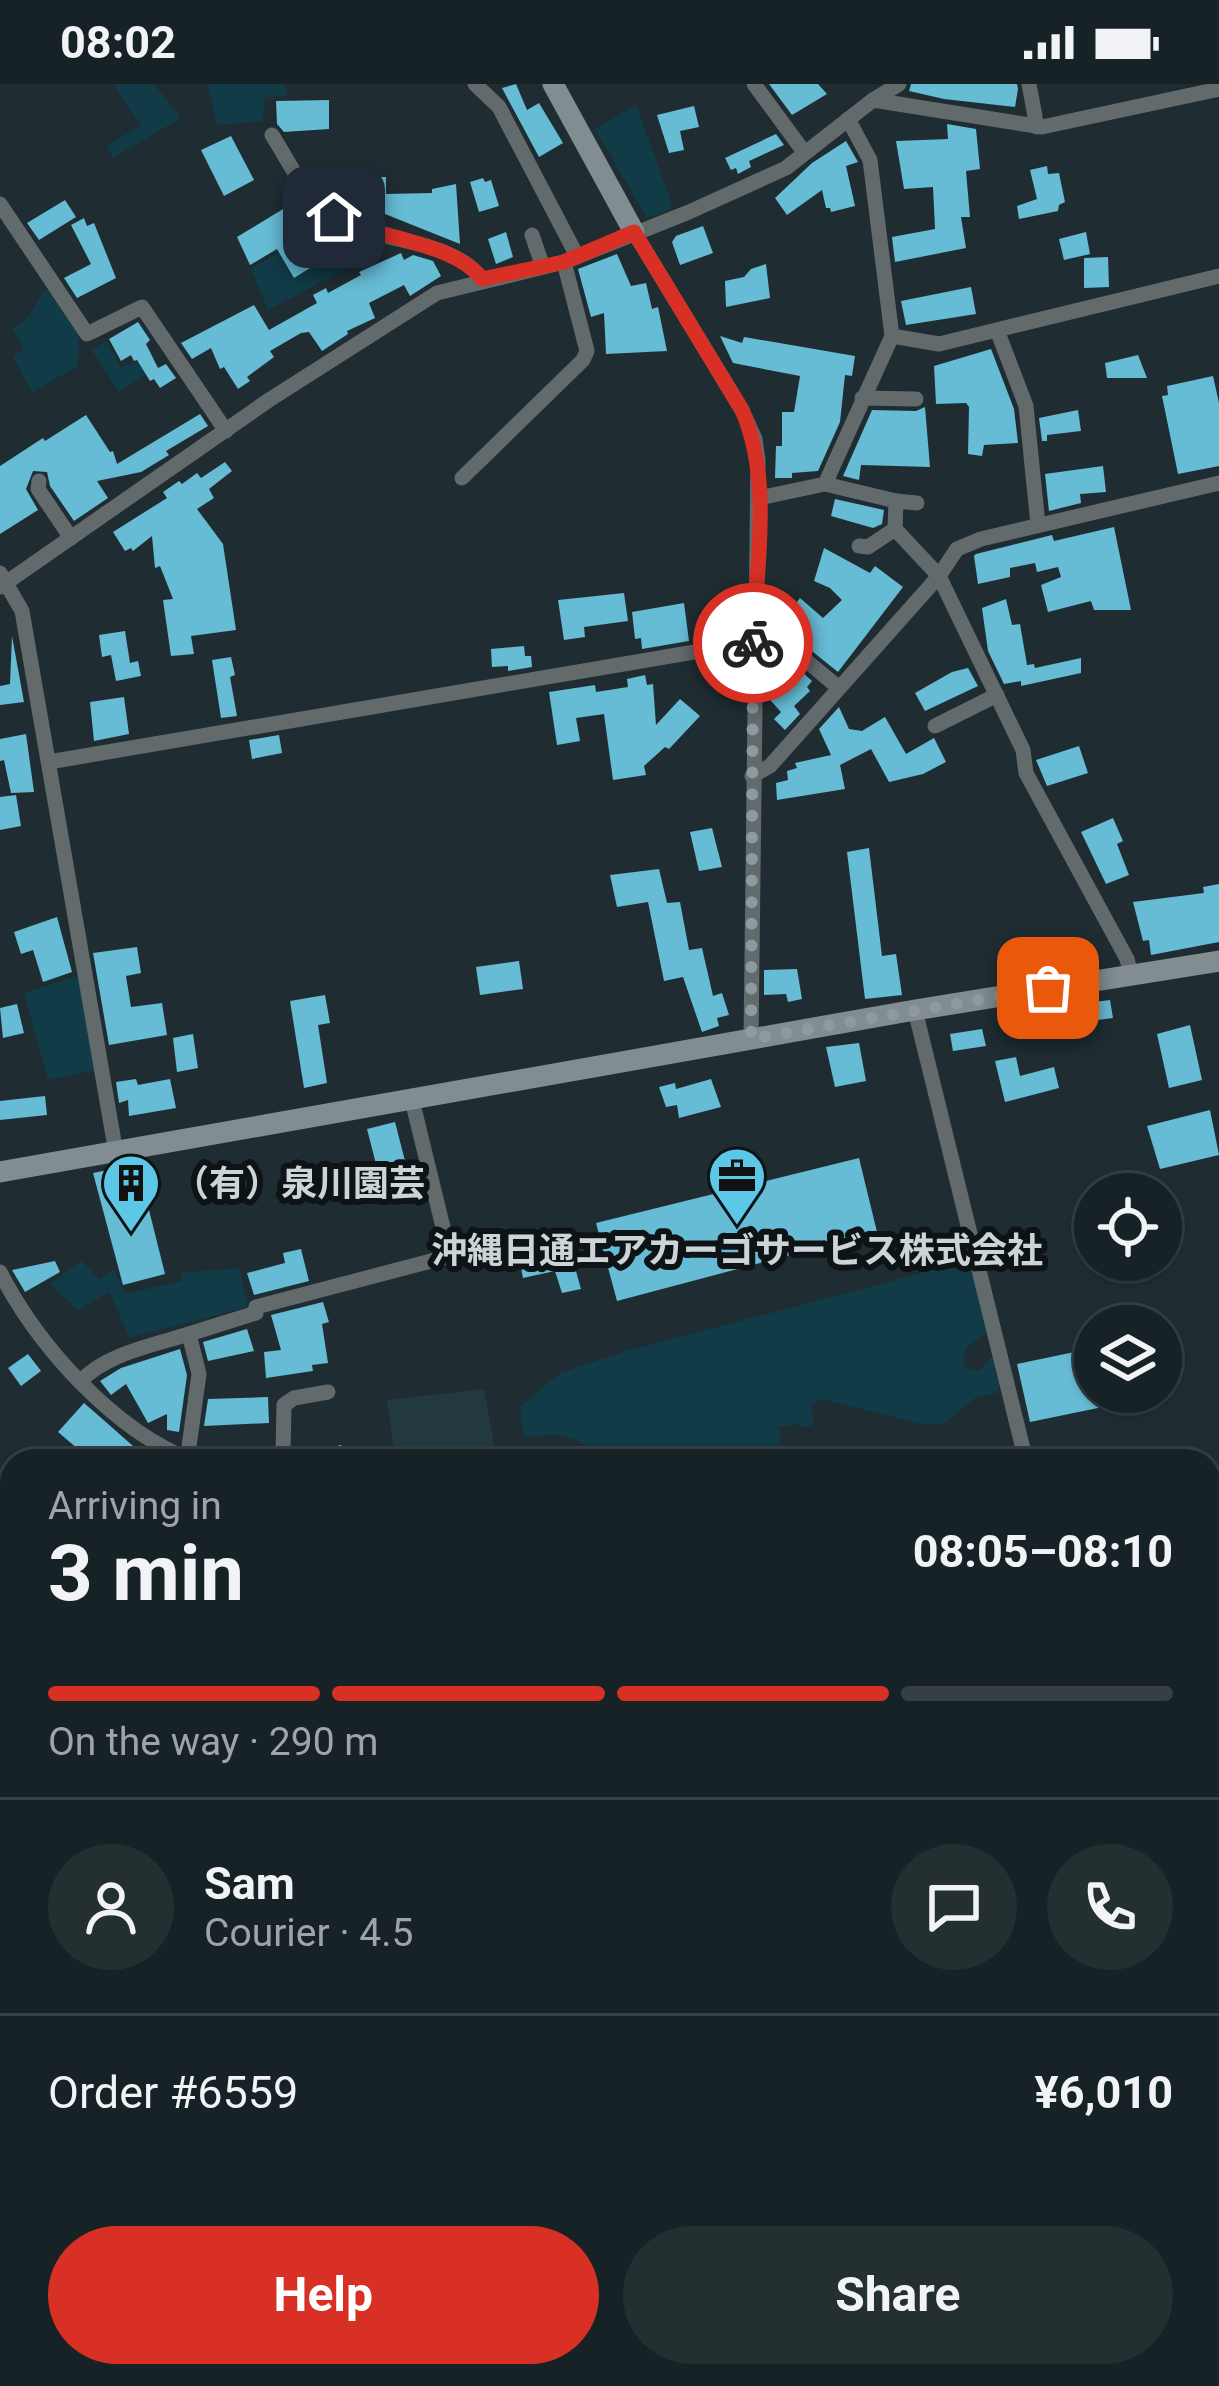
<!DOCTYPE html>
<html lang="en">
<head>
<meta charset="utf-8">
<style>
  body { margin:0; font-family:Roboto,"Noto Sans JP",sans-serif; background:#242f32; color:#f1f3f6; height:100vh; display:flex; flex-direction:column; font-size:45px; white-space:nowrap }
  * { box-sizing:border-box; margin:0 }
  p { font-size:39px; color:#9ea4a7 }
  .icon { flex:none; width:66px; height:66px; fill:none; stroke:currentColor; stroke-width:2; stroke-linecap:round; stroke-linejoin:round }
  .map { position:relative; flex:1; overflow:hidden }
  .sheet { position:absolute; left:0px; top:1365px; width:1221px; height:939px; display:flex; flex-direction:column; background:#172226; border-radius:36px 36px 0 0; box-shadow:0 3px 9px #0004,0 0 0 3px #363f43 }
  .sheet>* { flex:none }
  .controls { position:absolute; left:1074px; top:1089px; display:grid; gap:24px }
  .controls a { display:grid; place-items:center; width:108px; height:108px; border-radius:50%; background:#172226; box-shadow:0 3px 9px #0004,0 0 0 3px #363f43; font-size:60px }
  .pin { position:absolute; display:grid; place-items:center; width:102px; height:102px; color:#fff; margin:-51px; border-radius:24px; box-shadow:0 6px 18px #0006 }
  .courier { position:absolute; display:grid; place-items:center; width:120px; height:120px; margin:-60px; border:9px solid #d93025; border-radius:50%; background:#fff; color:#222; box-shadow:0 3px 15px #0007 }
  .headline em { font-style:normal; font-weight:700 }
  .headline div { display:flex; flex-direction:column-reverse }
  .headline { display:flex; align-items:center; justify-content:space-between; height:204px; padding:0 48px }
  h1 { font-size:78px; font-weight:700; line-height:90px }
  .bar { display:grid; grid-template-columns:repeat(4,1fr); gap:18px 12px; align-content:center; height:144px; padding:0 48px }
  .bar i { height:15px; border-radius:9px; background:#363f43 }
  .bar .on { background:#d93025 }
  .bar p { grid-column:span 4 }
  .line { display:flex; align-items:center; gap:30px; padding:0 48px; border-top:3px solid #363f43 }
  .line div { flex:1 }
  .round { display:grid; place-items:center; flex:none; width:126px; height:126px; border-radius:63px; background:#242f32 }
  .cta { display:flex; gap:24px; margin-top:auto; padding:24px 48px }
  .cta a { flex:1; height:138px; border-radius:72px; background:#d93025; color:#fff; font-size:48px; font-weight:700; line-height:138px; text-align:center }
  .cta a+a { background:#242f32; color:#f1f3f6 }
  .status { display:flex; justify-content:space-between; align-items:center; height:84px; padding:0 60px; background:#172226; direction:ltr }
  .status svg { height:33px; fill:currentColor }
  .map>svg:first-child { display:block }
  .built { fill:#233940 }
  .green { fill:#103b47 }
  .water { fill:#145b6e }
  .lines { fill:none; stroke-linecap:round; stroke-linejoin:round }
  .stream { stroke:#145b6e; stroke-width:6 }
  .building { fill:#66bbd5 }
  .street { stroke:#636a6c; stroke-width:15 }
  .secondary { stroke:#828d91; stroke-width:21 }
  .done { stroke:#8f9a9d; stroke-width:12; stroke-dasharray:0 21.6 }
  .route { stroke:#d93025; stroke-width:15 }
  .labels { text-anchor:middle; stroke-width:12; stroke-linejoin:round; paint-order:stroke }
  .poi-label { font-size:36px; font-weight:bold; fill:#ccd4d7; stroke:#0e1416; text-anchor:start }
</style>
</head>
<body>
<div class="status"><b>08:02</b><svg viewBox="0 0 49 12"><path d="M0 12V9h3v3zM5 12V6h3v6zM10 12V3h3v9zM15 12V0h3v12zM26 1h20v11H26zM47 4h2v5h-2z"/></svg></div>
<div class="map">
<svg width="1219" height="2302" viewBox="0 0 1219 2302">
  <rect width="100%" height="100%" fill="#1f2d32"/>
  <g class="built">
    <path d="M484,1305l13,72h-102l-8,-61z"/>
    <path d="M1219,1546v188l-10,-9v-169z"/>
    <path d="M12,2180v112h331l2,10h-345v-119z"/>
  </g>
  <g class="green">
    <path d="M113,0h41l27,34 -68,40 -6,-12 34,-21z"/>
    <path d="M208,0h76l4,12 -23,1 -2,24 -46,4z"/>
    <path d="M636,21l36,99 -2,6 -23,8 -52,-89z"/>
    <path d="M330,136l24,17 8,24 -94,49 -17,-41z"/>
    <path d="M49,205l30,45 -1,32 -46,26 -19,-35 11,-9 -12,-19c18,-10 21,-18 29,-35z"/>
    <path d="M106,257l14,26 21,-6 8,12 -30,19 -27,-42z"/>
    <path d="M79,891l18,95 -49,10 -24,-87z"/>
    <path d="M971,1176l18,71 -23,17 -3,16 5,5 12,2 10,-13 4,1 6,33 -25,6 -32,26 -18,1 -104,-26 -9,5 1,20 -7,4 -10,-4 -17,3 4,34h-176l-29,-20 -23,-7 -31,4 -4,-31 40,-34 66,-22z"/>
    <path d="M82,1177l17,18 15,-9 11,24 57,-13 -1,-8 58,-5 9,39 -119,31 -19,-46 -32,18 -28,-26z"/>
    <path d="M0,1401l12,8v133l-12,-11z"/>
    <path d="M1209,1725l10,9v106l-10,-9z"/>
  </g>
  <g class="water">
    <path d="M0,1652l12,4v465l-12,3z"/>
    <path d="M1209,1830l10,9v198l-10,-9z"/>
  </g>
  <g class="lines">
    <path class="stream" d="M1209,1490l10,-3"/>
  </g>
  <g class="building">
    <path d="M516,0l11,26 12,-7 24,40 -24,14 -37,-69z"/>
    <path d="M769,0h49l9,10 -35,21z"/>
    <path d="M911,0h106l1,5 -3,18 -71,-8 -35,-8z"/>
    <path d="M329,16v29l-45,3 -7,-8 -1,-23z"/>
    <path d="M694,22l5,21 -19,4 4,19 -15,3 -12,-38z"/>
    <path d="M947,40l29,5 4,40 -14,2 4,46h-9l5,31 -71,14 -3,-25 43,-8 -2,-42 -29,2 -8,-48 52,-2z"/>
    <path d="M776,50l8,11 -35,16 2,6 -13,7 -2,-6 -5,2 -6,-12z"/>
    <path d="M231,52l23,44 -30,16 -23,-46z"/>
    <path d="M846,57l12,21 -12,4 9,40 -24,6 -1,-4h-4l-4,-18 -35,25 -12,-17 37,-35z"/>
    <path d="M1047,82l1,8 11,-1 6,29 -6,3 -1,6 -39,8 -2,-13 20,-7 -7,-29z"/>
    <path d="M370,93h16v17l46,-1v-4l24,-5 4,60 -80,-32 3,6 -20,-1 1,-12 -23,-3 1,-19h22v-4l6,4z"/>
    <path d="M483,94l2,4 6,-2 8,26 -20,6 -9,-30z"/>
    <path d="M65,116l11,17 -37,23 -12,-17z"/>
    <path d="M288,122l5,4 10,22 -3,2 14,26 -6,3 2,5 -16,10 -17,-29 -27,16 -13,-28z"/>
    <path d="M84,134l3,8 7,-3 22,55 -39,20 -13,-20 27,-14 -20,-39z"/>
    <path d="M703,142l10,27 -33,12 -8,-23 4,-6z"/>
    <path d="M506,148l7,25 -17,7 -8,-25z"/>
    <path d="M1086,148l4,22 -26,6 -5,-21z"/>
    <path d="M401,169l3,7 9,-5 20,6 8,15 -31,20 -6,-11 -35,18 6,15 -28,13 1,3 -26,17 -13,-19 -8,1 -31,18 4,6 -27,20 3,4 -12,8 -14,-22 -4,2 -9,-21 -19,11 -11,-16 73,-38 15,25 48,-27 -4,-8 13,-7 2,5 33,-18 -2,-3z"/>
    <path d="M617,170l14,32 15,-3 6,26 6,-2 9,44 -61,3 -2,-41 -13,4 -13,-48z"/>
    <path d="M1108,173l1,30 -25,1v-30z"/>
    <path d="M766,180l4,34 -44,9 -1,-26 19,-4 7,-8z"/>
    <path d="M971,203l5,27 -70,11 -5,-24z"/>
    <path d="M138,238l12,18 -4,4 12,24 8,-4 10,14 -16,10 -6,-9 -4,2 -13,-21 -3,1 -3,-6 -10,6 -12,-22z"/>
    <path d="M720,252l22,7 2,-6 111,19 -3,20 -7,-1 -5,47 -22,49 -26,2v5h-17l1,-32h6v-34h12l6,-36 -67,-13z"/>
    <path d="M991,265l23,60 4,34 -34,2 -2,11 -14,-2 1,-47 -3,-4 -30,1 -2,-38z"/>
    <path d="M1138,271l9,23h-40l-2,-15z"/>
    <path d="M1213,292l6,27v63l-41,8 -16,-78 6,-1 -1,-9z"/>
    <path d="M925,323l5,60 -69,-2 -2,15 -16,-4 29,-66 44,1z"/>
    <path d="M1078,326l3,21 -34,4v6h-5l-3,-23z"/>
    <path d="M200,330l8,12 -42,25 3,4 -28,17 -44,9 11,17 -34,23 -24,-35 -3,-14 -14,-1 -7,18 12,21 -38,24v-68l43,-28 2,3 41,-26 24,37 3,-1 4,13z"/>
    <path d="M225,378l7,9 -23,18 5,9 -17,11 26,35 13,86 -45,6 3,18 -23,2 -8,-56 10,-1 -13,-33 -5,2 -3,-32 -19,15 -2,-3 -6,3 -12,-19 54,-34 -4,-6 16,-11 3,3 15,-11 4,5z"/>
    <path d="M1103,382l3,26 -26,2 1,9 -32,8 -4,-37z"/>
    <path d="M835,415l49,11 -2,14 -9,4 -42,-12z"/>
    <path d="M1114,443l17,83h-37l-3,-9 -43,11 -7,-27 20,-8 -3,-10 -21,5 -2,-9 -25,5v9l-32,7 -4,-28 2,-2 76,-19 2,6z"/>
    <path d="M824,464l46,25 5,-7 28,21 -65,85 -45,-36 5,-5 -15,-11 17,-22 23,20 19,-18 -12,-12 -16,-7z"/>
    <path d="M624,509l4,28 -44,6 1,10 -21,3 -6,-40z"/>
    <path d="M1006,515l6,26 8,-1 7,41 7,-1 1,4 46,-10v15l-60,13v-5l-17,3 -16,-33 -6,-43z"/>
    <path d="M684,519l5,38 -47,8 -1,-11 -6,1 -3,-27z"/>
    <path d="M125,547l5,32 8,-2 3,15 -25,5 -5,-26 -9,2 -3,-22z"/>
    <path d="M12,552l12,66 -24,3v-19l10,-2z"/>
    <path d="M524,562l1,10h6l1,11 -24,4v-5l-16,1 -1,-18z"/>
    <path d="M780,568l32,29 -5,6 3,4 -16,15 6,8 -15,16 -11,-11 7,-7 -10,-11v-13l9,-10 -10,-8 1,-8z"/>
    <path d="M231,573l4,18 -5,2 7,39 -16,2 -9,-58z"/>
    <path d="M968,584l10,18 -53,25 -10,-18 37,-21z"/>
    <path d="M645,591l2,10 6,-1 3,41 24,-26 20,17 -31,33 -4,-2 -21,19 2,9 -33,5 -9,-66 -28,4 4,23 -23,4 -8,-53 46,-7 1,7 32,-5 -1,-8z"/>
    <path d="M124,613l5,37 -35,7 -4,-39z"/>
    <path d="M839,623l10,22 13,2 23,-14 21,37 28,-16 12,24 -23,12 -34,8 -18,-33 -31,16 5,24 -68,11 -1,-17 12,-3 -1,-9 10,-3 -2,-5 36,-8 -12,-26z"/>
    <path d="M26,650l8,58 -23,1 -7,-33 -4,1v-22z"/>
    <path d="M279,651l3,18 -30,6 -3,-19z"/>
    <path d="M1079,662l9,27 -41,13 -11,-26z"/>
    <path d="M16,711l5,31 -21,4v-33z"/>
    <path d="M1113,734l10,23 -6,3 12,31 -23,9 -25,-52z"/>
    <path d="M712,744l10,39 -23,4 -9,-39z"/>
    <path d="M869,764l13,108 14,-2 6,41 -37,4 -18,-147z"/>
    <path d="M659,785l8,34 13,-1 9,48 13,-2 11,48 9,-3 7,22 -12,3 2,8 -17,6 -19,-55 -19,4 -16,-79 -31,5 -7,-32z"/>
    <path d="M1219,800v58l-68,13 -2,-15 -6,1 -10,-39 71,-9 -1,-6z"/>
    <path d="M57,833l15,55 -29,10 -10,-32 -12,4 -7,-22z"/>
    <path d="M137,863l4,26 -15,3 5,31 31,-4 5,32 -58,10 -16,-92z"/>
    <path d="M519,877l4,28 -43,6 -4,-28z"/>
    <path d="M797,885l5,30 -14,3 -2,-8 -22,1v-25z"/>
    <path d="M325,911l5,28 -12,2 9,58 -23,5 -14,-87z"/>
    <path d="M1110,916l3,18 -40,5 -3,-18z"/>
    <path d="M17,920l7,29 -21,5 -3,-30z"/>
    <path d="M1190,941l12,55 -33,8 -12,-54z"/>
    <path d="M982,945l4,17 -33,5 -3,-17z"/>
    <path d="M193,950l5,34 -21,4 -4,-34z"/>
    <path d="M859,959l7,38 -31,6 -9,-40z"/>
    <path d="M1016,973l4,19 34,-9 5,21 -54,14 -10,-41z"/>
    <path d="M136,995l2,6 32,-6 6,29 -47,8 -1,-16 -9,3 -3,-21z"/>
    <path d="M711,995l10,28 -42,11 -2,-13 -11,2 -7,-20 16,-4 1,6z"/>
    <path d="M45,1012l2,19 -47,5v-19z"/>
    <path d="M1210,1026l9,45 -59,14 -13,-43z"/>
    <path d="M395,1038l18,70 -28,7 -18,-70z"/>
    <path d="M859,1074l18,74 -260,69 -21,-78z"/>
    <path d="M133,1081v6l6,-1 26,104 -42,11 -30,-112z"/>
    <path d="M558,1155l6,26 10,-1 7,25 -19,4 -7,-22 -32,7 -6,-30z"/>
    <path d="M301,1165l8,32 -55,14 -7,-22 38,-10 -2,-10z"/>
    <path d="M55,1177l5,11 -35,20 -13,-22z"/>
    <path d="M323,1218l6,20 -7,2 6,39 -16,2 1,6 -47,7 -2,-26 17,-2 -10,-35z"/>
    <path d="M247,1245l7,22 -46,10 -5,-19z"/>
    <path d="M180,1265l7,26 -8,57 -12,-2v-16l-19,9 -22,-39 -15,11 -11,-14 21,-13z"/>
    <path d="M1084,1266l14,58 -68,14 -13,-58z"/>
    <path d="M28,1270l13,17 -20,15 -13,-18z"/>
    <path d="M268,1313l1,26 -65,3 4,-27z"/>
    <path d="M84,1319l15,13 51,45h-58l-34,-29z"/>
    <path d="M341,1361l4,16h-49v-5z"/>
  </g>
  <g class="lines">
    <g class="street">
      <path d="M475,0l24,23 78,149"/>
      <path d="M754,0l50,68"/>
      <path d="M1029,0l8,43"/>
      <path d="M873,16l26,-16"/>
      <path d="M848,35l22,41 22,176 47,8 280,-68"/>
      <path d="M272,51c18,28 34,65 63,83 43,26 115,19 147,61"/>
      <path d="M0,120l87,130 55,-27 84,124"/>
      <path d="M634,148l108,178 13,29 3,21 -7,579"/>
      <path d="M532,151l11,32"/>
      <path d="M997,246l29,76 12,119"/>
      <path d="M862,314l54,1"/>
      <path d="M462,394l121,-118 4,-9 -23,-89"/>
      <path d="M39,397l-1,8 33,49"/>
      <path d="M825,400l71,17 -1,28 44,47 84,174 3,23 101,186 4,15"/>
      <path d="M759,414l66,-14 67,-148"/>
      <path d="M896,417l21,2"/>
      <path d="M859,462l9,1 27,-18"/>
      <path d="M0,489l22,38 94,542"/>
      <path d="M0,503l269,-187 168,-107 127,-31 125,-50 97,-44 87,-68 169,27 177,-38"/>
      <path d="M791,564l48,40"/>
      <path d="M935,642l62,-31"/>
      <path d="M49,678l704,-120"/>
      <path d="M752,692l18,-10 169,-190 18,-27 24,-10 238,-56"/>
      <path d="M915,926l111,451"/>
      <path d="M0,1188c38,74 114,159 193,189"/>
      <path d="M80,1298c25,-28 74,-37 109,-48"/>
      <path d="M187,1377l12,-87 -10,-40 67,-21v-6l194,-51 -38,-156"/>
      <path d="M234,1377l45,-4 4,-4 1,-48 10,-7 34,-6"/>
      <path d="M1209,1507l10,-2"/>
      <path d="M0,1605l12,6"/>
      <path d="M728,2292l7,10"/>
    </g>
    <g class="secondary">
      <path d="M553,0l81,148"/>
      <path d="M0,1088l915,-162 304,-49"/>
      <path d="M1209,2024l10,-3"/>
      <path d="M1209,2053l10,-3"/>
      <path d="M1209,2075l10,8"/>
      <path d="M0,2158l12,-3"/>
      <path d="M369,2292l3,10"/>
      <path d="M833,2302l9,-10"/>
      <path d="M870,2302l9,-10"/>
    </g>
  </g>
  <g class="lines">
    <path class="done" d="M753,559l-2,396 297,-51"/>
    <path class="route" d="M334,133c41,21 120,25 148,62l82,-17 70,-30 108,178c31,71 14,158 11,233"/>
  </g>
  <defs>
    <symbol id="office-pin" viewBox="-11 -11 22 30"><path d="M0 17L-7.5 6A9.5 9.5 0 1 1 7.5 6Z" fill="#5cc7e7" stroke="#0e1416"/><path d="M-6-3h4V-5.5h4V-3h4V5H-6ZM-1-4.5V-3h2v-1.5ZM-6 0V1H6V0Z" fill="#111"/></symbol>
    <symbol id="building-pin" viewBox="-11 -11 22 30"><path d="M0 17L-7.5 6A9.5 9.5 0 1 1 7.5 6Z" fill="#5cc7e7" stroke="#0e1416"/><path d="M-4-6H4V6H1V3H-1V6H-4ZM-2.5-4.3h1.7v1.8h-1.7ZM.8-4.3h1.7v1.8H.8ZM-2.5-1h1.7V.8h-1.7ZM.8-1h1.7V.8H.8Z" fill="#111"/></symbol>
  </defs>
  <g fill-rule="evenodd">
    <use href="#office-pin" x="704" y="1059" width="66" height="90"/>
    <use href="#building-pin" x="98" y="1066" width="66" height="90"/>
  </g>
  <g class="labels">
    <g class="poi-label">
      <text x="173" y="1112">（有）泉川園芸</text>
      <text x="737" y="1179" text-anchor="middle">沖縄日通エアカーゴサービス株式会社</text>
    </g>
  </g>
</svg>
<div class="controls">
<a><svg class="icon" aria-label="locate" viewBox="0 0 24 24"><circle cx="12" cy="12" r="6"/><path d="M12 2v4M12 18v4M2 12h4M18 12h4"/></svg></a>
<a><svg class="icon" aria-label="layers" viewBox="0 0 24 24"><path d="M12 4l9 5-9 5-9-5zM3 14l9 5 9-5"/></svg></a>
</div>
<div class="pin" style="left:1048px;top:904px;background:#ea580c"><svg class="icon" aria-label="bag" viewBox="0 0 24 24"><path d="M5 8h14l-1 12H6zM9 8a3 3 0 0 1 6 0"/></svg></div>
<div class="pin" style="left:334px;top:133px;background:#1f2937"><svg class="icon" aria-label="home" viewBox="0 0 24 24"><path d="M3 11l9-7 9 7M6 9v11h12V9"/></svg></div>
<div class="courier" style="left:753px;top:559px"><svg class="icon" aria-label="bike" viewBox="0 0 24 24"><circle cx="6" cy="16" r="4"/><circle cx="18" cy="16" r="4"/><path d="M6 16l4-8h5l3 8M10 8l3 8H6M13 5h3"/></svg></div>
<section class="sheet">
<div class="headline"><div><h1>3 min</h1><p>Arriving in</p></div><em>08:05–08:10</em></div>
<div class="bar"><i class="on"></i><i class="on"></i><i class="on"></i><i></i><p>On the way · 290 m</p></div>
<div class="line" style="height:216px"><a class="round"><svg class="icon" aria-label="person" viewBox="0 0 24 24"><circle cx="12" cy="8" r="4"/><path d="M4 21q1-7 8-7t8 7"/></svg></a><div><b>Sam</b><p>Courier · 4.5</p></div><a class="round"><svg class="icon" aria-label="chat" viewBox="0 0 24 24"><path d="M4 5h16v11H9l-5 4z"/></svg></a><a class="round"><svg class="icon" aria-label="phone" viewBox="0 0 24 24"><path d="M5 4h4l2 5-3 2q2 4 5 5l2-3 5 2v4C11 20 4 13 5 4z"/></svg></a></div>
<div class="line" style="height:156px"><div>Order #6559</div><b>¥6,010</b></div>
<div class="cta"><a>Help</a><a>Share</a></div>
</section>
</div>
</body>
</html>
